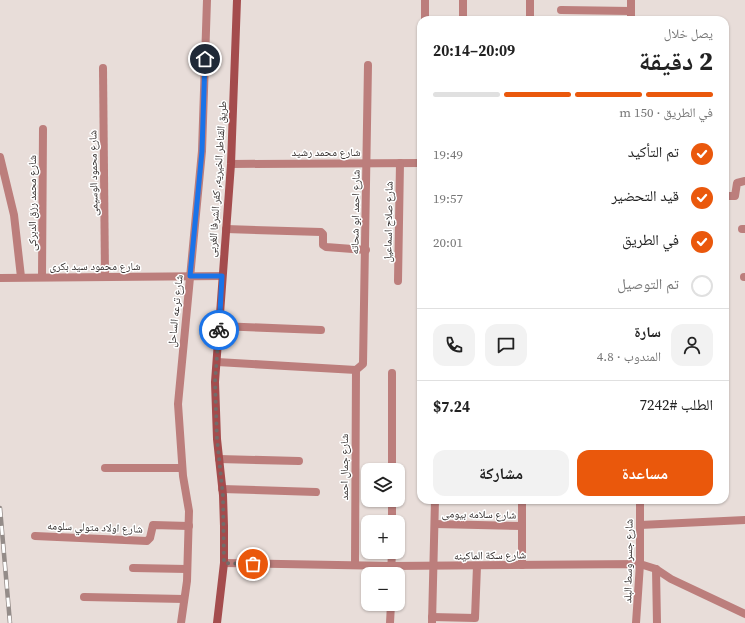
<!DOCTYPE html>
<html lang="ar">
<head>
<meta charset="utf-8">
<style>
  body { margin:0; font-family:"Source Serif 4","Noto Naskh Arabic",serif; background:#f2f2f2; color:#222; direction:rtl; height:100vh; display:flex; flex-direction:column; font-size:15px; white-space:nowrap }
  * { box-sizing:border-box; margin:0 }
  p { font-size:13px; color:#767676 }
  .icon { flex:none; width:22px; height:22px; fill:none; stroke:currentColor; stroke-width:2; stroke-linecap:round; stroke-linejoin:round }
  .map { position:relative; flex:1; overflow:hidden; direction:ltr }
  .sheet { position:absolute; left:417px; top:16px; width:312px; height:488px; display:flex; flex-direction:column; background:#fff; border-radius:12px; box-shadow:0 1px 3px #0004; direction:rtl }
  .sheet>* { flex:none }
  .buttons { position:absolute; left:361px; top:463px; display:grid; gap:8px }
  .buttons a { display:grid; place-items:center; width:44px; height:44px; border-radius:8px; background:#fff; box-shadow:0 1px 3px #0004; font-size:20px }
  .pin { position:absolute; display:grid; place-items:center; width:34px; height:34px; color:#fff; margin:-17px; border:2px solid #fff; border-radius:50%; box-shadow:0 1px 4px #0007 }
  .courier { position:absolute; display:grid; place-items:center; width:40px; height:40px; margin:-20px; border:3px solid #1a73e8; border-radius:50%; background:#fff; color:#222; box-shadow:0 1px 5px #0007 }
  .head em { font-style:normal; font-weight:700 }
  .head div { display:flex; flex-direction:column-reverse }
  .head { display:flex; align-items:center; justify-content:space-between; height:68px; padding:0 16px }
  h1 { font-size:26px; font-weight:700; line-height:30px }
  .bar { display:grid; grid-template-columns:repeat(4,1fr); gap:6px 4px; align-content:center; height:48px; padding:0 16px }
  .bar i { height:5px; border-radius:3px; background:#e0e0e0 }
  .bar .current { background:#ea580c }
  .bar p { grid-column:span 4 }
  .line { display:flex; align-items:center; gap:10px; padding:0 16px; border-top:1px solid #e0e0e0 }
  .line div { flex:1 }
  .round { display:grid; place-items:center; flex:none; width:42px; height:42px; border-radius:12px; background:#f2f2f2 }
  ol { padding:0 16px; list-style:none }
  li { display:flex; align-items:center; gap:12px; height:44px }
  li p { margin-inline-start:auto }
  li .icon { padding:4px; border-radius:50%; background:#ea580c; color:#fff; stroke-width:4 }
  li:last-child { color:#767676 }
  li i { width:22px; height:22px; border:2px solid #e0e0e0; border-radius:50% }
  .cta { display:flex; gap:8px; margin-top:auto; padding:8px 16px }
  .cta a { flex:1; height:46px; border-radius:12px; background:#ea580c; color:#fff; font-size:16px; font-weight:700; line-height:46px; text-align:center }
  .cta a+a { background:#f2f2f2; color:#222 }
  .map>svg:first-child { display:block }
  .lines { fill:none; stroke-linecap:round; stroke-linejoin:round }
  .street { stroke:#bc7e7c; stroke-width:8 }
  .secondary { stroke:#a44c4d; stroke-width:8 }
  .rail-casing { stroke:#948c89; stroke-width:4.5 }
  .rail { stroke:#fff; stroke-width:3; stroke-dasharray:9; stroke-linecap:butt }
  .done { stroke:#736c6a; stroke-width:4; stroke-dasharray:0 7.2 }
  .route { stroke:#1a73e8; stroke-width:5 }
  .labels { text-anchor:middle; stroke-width:3; stroke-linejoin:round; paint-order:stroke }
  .street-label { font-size:11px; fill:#342f2e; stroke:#fff }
</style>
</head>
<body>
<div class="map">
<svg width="745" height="623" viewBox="0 0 745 623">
  <rect width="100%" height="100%" fill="#e8ddd9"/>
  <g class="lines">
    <g class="street">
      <path d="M631,0v20"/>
      <path d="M561,10l70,1"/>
      <path d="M425,20v-20"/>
      <path d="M463,20v-20"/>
      <path d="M530,20v-20"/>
      <path d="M103,68l2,208"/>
      <path d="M0,157l14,58 7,62"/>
      <path d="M231,164l190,-1"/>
      <path d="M725,196h10l2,-13 8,-2"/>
      <path d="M226,229l95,3 2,2v11l3,2 40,3"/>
      <path d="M742,229h3"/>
      <path d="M42,277l1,-148"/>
      <path d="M744,277h1"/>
      <path d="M0,278l222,-2"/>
      <path d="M398,281l2,-118"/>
      <path d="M219,326l102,4"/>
      <path d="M217,362l139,8 7,-6 5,-299"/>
      <path d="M219,459l80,2"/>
      <path d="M105,468h77"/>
      <path d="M392,470v-97"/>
      <path d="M222,489l94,3"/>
      <path d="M522,500v65"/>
      <path d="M392,522v-22"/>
      <path d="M435,524l87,2"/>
      <path d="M640,525l105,-5"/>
      <path d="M35,536l112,5 3,-3 3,-13 36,1"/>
      <path d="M224,563l168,3 248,-2 16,5 15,10 74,35"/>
      <path d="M355,565l1,-195"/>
      <path d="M133,568l54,1"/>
      <path d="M656,569l1,54"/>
      <path d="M391,574l1,-22"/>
      <path d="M84,597l100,2"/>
      <path d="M432,617l43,1 2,-52"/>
      <path d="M181,623l6,-42 2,-70 -6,-35 -5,-72 24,-253 5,-151"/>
      <path d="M390,623l1,-19"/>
      <path d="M432,623l3,-123"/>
      <path d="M636,623l4,-59v-64"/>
    </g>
    <path class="secondary" d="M217,623l7,-60v-37l-1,-31 -6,-56 -2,-57 16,-218 6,-164"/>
    <defs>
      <path id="rail" d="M0,508l10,115"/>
    </defs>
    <use href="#rail" class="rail-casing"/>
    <use href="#rail" class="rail"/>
  </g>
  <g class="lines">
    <path class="done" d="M219,330l-4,52 2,57 6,57 1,67 29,1"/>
    <path class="route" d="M205,59l-3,92 -12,125h32l-3,54"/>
  </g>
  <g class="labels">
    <g class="street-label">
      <text x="326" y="156">شارع محمد رشيد</text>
      <text transform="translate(93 173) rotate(-91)" y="4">شارع محمود الوسيمى</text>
      <text transform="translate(217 179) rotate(-86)" y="4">طريق القناطر الخيريه, كفر الشرفا الغربى</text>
      <text transform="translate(32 203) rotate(-90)" y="4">شارع محمد رزق الدبركى</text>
      <text transform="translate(355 212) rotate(-89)" y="4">شارع احمد ابو شحاته</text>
      <text transform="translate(388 222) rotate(-89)" y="4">شارع صلاح اسماعيل</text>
      <text x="95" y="270">شارع محمود سيد بكرى</text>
      <text transform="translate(175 311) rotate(-84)" y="4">شارع ترعه الساحل</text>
      <text transform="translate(344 467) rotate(-90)" y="4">شارع جمال احمد</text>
      <text transform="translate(479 514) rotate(1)" y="4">شارع سلامه بيومى</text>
      <text transform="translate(95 527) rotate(2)" y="4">شارع اولاد متولي سلومه</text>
      <text transform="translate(490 555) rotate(-1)" y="4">شارع سكة الماكينه</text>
      <text transform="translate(628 561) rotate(-89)" y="4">شارع جسر وسط البلد</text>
    </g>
  </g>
</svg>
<div class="buttons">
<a><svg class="icon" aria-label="layers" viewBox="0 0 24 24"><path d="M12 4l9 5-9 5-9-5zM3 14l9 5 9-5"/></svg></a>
<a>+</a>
<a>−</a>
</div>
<div class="pin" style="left:253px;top:564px;background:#ea580c"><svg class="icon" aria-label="bag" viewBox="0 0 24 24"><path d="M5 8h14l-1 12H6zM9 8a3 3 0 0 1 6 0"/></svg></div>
<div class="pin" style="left:205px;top:59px;background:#1f2937"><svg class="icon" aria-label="home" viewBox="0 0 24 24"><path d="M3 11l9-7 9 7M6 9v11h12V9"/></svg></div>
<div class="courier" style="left:219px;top:330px"><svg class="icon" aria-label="bike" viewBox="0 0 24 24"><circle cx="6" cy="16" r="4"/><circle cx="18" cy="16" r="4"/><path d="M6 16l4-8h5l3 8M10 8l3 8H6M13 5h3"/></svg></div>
<section class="sheet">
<div class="head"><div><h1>2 دقيقة</h1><p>يصل خلال</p></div><em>20:09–20:14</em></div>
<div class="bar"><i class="current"></i><i class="current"></i><i class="current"></i><i></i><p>في الطريق · 150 m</p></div>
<ol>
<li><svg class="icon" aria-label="check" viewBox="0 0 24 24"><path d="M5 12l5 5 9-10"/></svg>تم التأكيد<p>19:49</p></li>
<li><svg class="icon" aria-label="check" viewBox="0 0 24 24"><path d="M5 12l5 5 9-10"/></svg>قيد التحضير<p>19:57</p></li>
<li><svg class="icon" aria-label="check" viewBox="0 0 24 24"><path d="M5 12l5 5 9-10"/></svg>في الطريق<p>20:01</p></li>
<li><i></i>تم التوصيل</li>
</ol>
<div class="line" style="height:72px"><a class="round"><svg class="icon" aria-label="person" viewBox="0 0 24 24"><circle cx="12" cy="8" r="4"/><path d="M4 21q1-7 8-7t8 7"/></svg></a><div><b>سارة</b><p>المندوب · 4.8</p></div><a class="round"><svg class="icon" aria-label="chat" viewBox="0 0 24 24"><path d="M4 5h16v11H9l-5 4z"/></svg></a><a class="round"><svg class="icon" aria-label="phone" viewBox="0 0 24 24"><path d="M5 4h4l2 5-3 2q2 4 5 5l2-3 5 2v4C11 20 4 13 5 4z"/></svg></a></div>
<div class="line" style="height:52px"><div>الطلب #7242</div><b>$7.24</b></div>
<div class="cta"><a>مساعدة</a><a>مشاركة</a></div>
</section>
</div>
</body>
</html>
